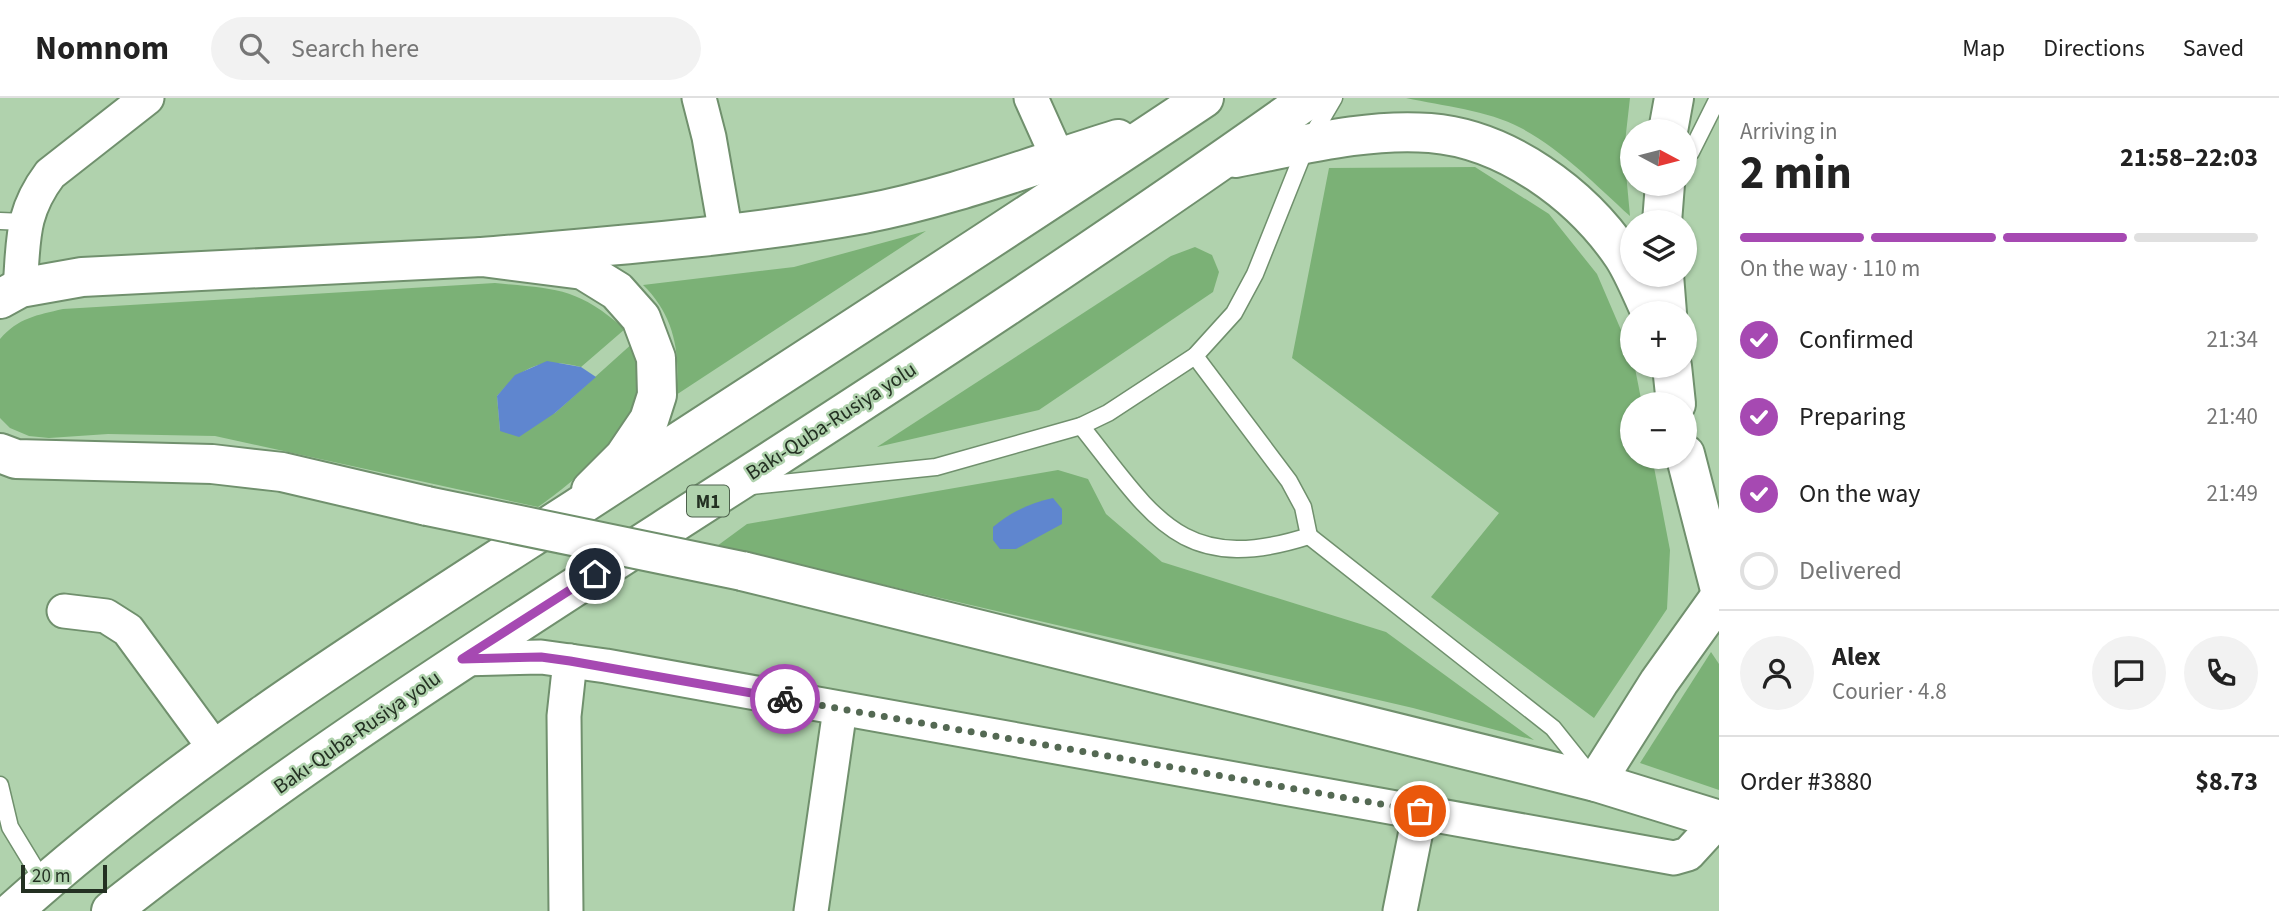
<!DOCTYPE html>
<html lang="en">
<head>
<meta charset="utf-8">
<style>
  body { margin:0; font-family:"Source Sans 3",sans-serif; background:#f2f2f2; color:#222; height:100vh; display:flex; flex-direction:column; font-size:26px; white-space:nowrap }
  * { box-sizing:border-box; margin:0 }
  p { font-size:23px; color:#767676 }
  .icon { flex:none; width:38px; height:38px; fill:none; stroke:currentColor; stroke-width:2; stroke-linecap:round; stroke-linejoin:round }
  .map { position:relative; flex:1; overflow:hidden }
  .panel { display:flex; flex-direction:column; background:#fff; width:560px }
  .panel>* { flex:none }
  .needle { width:46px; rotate:97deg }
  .controls { position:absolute; left:1620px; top:21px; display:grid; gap:14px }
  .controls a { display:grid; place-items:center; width:77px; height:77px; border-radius:50%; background:#fff; box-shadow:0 2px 5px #0004; font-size:35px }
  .scale { position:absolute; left:21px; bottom:18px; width:86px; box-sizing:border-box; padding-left:7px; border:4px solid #233022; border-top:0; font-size:19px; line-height:24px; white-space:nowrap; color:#233022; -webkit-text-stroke:5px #b0d2ad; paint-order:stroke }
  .pin { position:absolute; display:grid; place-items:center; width:60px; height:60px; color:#fff; margin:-30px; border:4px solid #fff; border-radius:50%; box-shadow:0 2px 7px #0007 }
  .courier { position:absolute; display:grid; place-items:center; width:70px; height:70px; margin:-35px; border:5px solid #a649b2; border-radius:50%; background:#fff; color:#222; box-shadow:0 2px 9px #0007 }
  .head em { font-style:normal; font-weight:700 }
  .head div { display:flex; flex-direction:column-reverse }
  .head { display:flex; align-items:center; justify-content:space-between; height:119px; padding:0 21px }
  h1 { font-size:46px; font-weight:700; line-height:52px }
  .bar { display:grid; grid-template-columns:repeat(4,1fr); gap:10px 7px; align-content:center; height:84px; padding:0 21px }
  .bar i { height:9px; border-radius:5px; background:#e0e0e0 }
  .bar .active { background:#a649b2 }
  .bar p { grid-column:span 4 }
  .line { display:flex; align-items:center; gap:18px; padding:0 21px; border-top:2px solid #e0e0e0 }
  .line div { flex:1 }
  .round { display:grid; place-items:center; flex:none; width:74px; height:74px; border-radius:37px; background:#f2f2f2 }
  ol { padding:0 21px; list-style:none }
  li { display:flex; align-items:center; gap:21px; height:77px }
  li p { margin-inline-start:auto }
  li .icon { padding:7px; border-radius:50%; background:#a649b2; color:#fff; stroke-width:4 }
  li:last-child { color:#767676 }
  li i { width:38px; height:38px; border:4px solid #e0e0e0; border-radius:50% }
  header { display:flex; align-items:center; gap:42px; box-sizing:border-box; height:98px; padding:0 35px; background:#fff; border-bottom:2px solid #e0e0e0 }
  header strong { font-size:33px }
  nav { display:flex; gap:38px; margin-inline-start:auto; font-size:24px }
  .search { width:490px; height:63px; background:#f2f2f2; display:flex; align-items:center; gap:18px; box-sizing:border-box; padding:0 24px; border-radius:38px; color:#767676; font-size:26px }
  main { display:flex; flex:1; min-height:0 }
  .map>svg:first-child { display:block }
  .green { fill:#7bb176 }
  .water { fill:#5f86cf }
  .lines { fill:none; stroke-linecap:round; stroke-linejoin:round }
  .service-casing { stroke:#70906d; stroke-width:19 }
  .minor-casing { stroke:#70906d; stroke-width:37 }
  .primary-casing { stroke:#70906d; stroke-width:42 }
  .trunk-casing { stroke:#70906d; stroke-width:42 }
  .service { stroke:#fff; stroke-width:16 }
  .minor { stroke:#fff; stroke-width:33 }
  .primary { stroke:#fff; stroke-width:38 }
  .trunk { stroke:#fff; stroke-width:38 }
  .primary-bridge-casing { stroke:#70906d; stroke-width:42; stroke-linecap:butt }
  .primary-bridge { stroke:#fff; stroke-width:38 }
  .done { stroke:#546953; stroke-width:7; stroke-dasharray:0 12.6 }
  .route { stroke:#a649b2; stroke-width:9 }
  .labels { text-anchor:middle; stroke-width:5; stroke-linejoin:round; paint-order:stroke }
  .shield { fill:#b0d2ad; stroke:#4d614c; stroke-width:2 }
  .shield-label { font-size:19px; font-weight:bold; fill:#233022 }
  .street-label { font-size:21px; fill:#233022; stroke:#b0d2ad }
</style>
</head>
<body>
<header>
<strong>Nomnom</strong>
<div class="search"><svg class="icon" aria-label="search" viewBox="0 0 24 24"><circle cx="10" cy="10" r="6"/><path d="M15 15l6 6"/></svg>Search here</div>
<nav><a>Map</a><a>Directions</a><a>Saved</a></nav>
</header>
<main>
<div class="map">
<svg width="1719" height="813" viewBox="0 0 1719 813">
  <rect width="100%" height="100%" fill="#b0d2ad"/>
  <g class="green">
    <path d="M1406,0h224l-6,53 6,65c-34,-31 -68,-66 -109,-88 -34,-18 -78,-22 -115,-30z"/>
    <path d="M1475,69l74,47 48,60 36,84 9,46h-9v53h19l18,93 -3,59 -73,109 -163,-121 68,-84 -207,-155 37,-190z"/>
    <path d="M926,133l-250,164c5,-42 -2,-80 -33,-110l151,-18z"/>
    <path d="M1195,149l17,8 7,17 -6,20 -174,118 -162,37 294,-191z"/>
    <path d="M495,185c62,6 81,4 130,46l-44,38c-40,-10 -58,-1 -84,29l3,35 55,-18 79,-71c2,9 6,18 7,27 4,53 -63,111 -103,138l-323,-71 -107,-2 -59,4 -20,-2 -19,-8 -10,-10v-79c18,-21 37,-24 63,-30z"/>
    <path d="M1058,372l30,9 18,35 56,48 224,70 148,108 -121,-32 -696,-162 30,-22z"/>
    <path d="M1711,554l8,12v126l-79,-27z"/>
  </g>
  <g class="water">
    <path d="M547,263l34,6 15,10 -41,36 -36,24 -19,-6 -3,-35 18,-21z"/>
    <path d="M1053,400l9,11v15l-46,25h-16l-7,-9v-13c18,-15 37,-24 60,-29z"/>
  </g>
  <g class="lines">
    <defs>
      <g id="service">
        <path d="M1685,59l6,-5 27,-54"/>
        <path d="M0,123l25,1"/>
        <path d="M1081,328c72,90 100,151 228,110l-6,-29 -14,-26 -94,-125"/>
        <path d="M752,388l184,-19 145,-41 27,-13 87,-57 39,-43 21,-39 52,-130 27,-46"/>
        <path d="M1309,438l244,192 36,45"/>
        <path d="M0,687l10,42 34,56"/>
      </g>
      <g id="minor">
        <path d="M699,0l10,39 17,97"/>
        <path d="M1031,0l27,60"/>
        <path d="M20,190c4,-47 0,-74 30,-114l97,-76"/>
        <path d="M64,513l42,5 22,14 88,120"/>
        <path d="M462,561l79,-2 65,9 1068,192 14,-4 31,-34"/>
        <path d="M566,813l-2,-195 6,-55"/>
        <path d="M811,813l29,-202"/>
        <path d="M1400,813l20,-100"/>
      </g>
      <g id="primary">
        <path d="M1668,33l6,-33"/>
        <path d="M1662,124l3,-38"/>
        <path d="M1664,177l3,38"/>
        <path d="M0,201l20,-11 62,-11 400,-20 101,13 34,21 24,27 15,40 1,37 -8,25 -25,37 -33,33"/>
        <path d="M1672,268l4,38"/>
        <path d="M0,355l16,6 196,5 70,8 145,34"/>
        <path d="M1685,356l34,132"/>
        <path d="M742,473l854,211 123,38"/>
        <path d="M1596,684l63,-100 60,-84"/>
      </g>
      <g id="trunk">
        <path d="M1235,60c64,-12 130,-30 195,-25 76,6 151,61 193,123 11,17 19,38 28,57"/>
        <path d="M482,159c127,-11 255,-20 381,-43 86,-16 171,-49 255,-75"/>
        <path d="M13,813c168,-151 364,-274 553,-396 213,-139 427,-276 638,-417"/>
        <path d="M111,813c188,-149 392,-278 594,-408 204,-131 407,-264 605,-405"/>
      </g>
    </defs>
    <use href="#service" class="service-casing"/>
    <use href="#minor" class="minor-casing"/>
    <use href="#primary" class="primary-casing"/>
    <use href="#trunk" class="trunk-casing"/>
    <use href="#service" class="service"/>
    <use href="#minor" class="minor"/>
    <use href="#primary" class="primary"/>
    <use href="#trunk" class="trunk"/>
    <defs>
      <path id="primary-bridge" d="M427,408l315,65"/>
    </defs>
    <use href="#primary-bridge" class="primary-bridge-casing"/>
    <use href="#primary-bridge" class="primary-bridge"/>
  </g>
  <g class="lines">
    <path class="done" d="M785,601l635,112"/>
    <path class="route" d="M595,476l-133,85 79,-2 29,4 215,38"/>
  </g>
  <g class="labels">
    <rect class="shield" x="687" y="387.5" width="42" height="31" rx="5"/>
    <g class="shield-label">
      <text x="708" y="410">M1</text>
    </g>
    <g class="street-label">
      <text transform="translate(831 323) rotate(-33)" y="7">Bakı-Quba-Rusiya yolu</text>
      <text transform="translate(357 634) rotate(-35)" y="7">Bakı-Quba-Rusiya yolu</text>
    </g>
  </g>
</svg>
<div class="controls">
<a><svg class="needle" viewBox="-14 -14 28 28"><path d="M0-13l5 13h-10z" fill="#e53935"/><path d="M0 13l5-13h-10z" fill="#767676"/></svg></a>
<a><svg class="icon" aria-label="layers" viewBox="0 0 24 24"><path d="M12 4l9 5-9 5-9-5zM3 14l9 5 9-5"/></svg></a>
<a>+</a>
<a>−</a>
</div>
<div class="scale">20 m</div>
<div class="pin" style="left:1420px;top:713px;background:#ea580c"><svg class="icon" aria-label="bag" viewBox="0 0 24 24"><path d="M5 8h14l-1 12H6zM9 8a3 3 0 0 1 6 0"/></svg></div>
<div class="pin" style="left:595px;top:476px;background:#1f2937"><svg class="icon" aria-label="home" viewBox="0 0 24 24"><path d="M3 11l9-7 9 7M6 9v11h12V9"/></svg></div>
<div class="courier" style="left:785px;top:601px"><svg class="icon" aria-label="bike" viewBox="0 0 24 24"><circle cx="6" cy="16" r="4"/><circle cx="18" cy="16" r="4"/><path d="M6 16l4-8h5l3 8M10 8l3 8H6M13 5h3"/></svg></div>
</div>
<section class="panel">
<div class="head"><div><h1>2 min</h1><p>Arriving in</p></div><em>21:58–22:03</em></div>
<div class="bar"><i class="active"></i><i class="active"></i><i class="active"></i><i></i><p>On the way · 110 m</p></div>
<ol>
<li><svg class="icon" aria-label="check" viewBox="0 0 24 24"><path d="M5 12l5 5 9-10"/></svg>Confirmed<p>21:34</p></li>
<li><svg class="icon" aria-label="check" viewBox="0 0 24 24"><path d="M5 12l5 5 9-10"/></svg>Preparing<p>21:40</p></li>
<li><svg class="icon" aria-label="check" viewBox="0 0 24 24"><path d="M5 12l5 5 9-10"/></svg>On the way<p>21:49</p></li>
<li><i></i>Delivered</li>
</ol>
<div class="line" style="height:126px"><a class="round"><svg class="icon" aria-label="person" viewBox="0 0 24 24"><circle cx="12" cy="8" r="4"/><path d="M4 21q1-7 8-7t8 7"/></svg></a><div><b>Alex</b><p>Courier · 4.8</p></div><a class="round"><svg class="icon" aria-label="chat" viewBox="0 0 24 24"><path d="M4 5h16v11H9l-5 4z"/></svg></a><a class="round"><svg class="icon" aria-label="phone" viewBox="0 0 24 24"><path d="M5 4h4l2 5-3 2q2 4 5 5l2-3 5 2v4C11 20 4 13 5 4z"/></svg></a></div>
<div class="line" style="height:91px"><div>Order #3880</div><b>$8.73</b></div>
</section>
</main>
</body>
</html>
